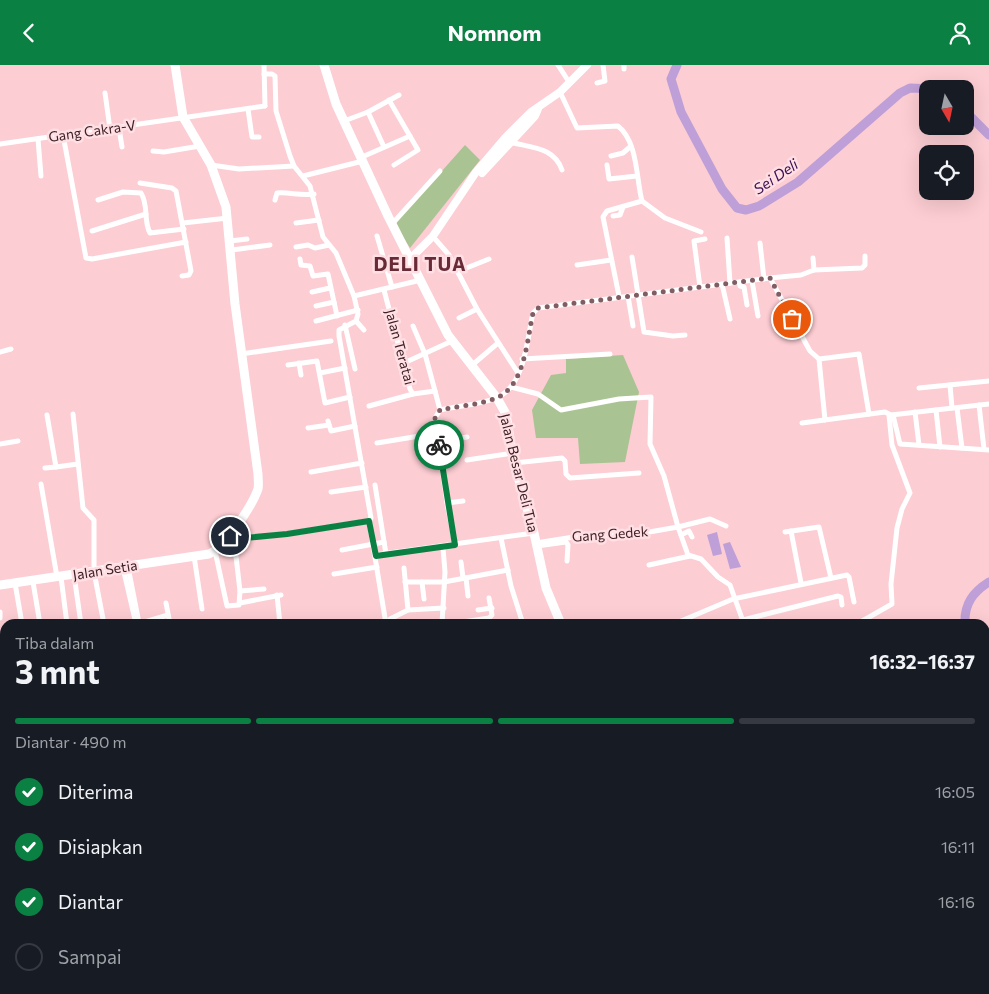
<!DOCTYPE html>
<html lang="id">
<head>
<meta charset="utf-8">
<style>
  body { margin:0; font-family:Commissioner,sans-serif; background:#20242c; color:#f1f3f6; height:100vh; display:flex; flex-direction:column; font-size:19px; white-space:nowrap }
  * { box-sizing:border-box; margin:0 }
  p { font-size:16px; color:#9ea1a6 }
  .icon { flex:none; width:28px; height:28px; fill:none; stroke:currentColor; stroke-width:2; stroke-linecap:round; stroke-linejoin:round }
  .map { position:relative; flex:1; overflow:hidden }
  .side { position:absolute; left:0px; top:554px; width:990px; height:376px; display:flex; flex-direction:column; background:#171b24; border-radius:15px 15px 0 0; box-shadow:0 5px 20px #0002 }
  .side>* { flex:none }
  .needle { width:32px; rotate:171deg }
  .fabs { position:absolute; left:919px; top:15px; display:grid; gap:10px }
  .fabs a { display:grid; place-items:center; width:55px; height:55px; border-radius:10px; background:#171b24; box-shadow:0 5px 20px #0002; font-size:25px }
  .pin { position:absolute; display:grid; place-items:center; width:42px; height:42px; color:#fff; margin:-21px; border:2px solid #fff; border-radius:50%; box-shadow:0 1px 5px #0007 }
  .courier { position:absolute; display:grid; place-items:center; width:50px; height:50px; margin:-25px; border:4px solid #0b8043; border-radius:50%; background:#fff; color:#222; box-shadow:0 1px 6px #0007 }
  .head em { font-style:normal; font-weight:700 }
  .head div { display:flex; flex-direction:column-reverse }
  .head { display:flex; align-items:center; justify-content:space-between; height:85px; padding:0 15px }
  h1 { font-size:32px; font-weight:700; line-height:38px }
  .bar { display:grid; grid-template-columns:repeat(4,1fr); gap:8px 5px; align-content:center; height:60px; padding:0 15px }
  .bar i { height:6px; border-radius:4px; background:#363941 }
  .bar .current { background:#0b8043 }
  .bar p { grid-column:span 4 }
  ol { padding:0 15px; list-style:none }
  li { display:flex; align-items:center; gap:15px; height:55px }
  li p { margin-inline-start:auto }
  li .icon { padding:5px; border-radius:50%; background:#0b8043; color:#fff; stroke-width:4 }
  li:last-child { color:#9ea1a6 }
  li i { width:28px; height:28px; border:2px solid #363941; border-radius:50% }
  header { display:flex; justify-content:space-between; align-items:center; height:65px; padding:0 15px; background:#0b8043; color:#fff; font-size:22px; font-weight:700 }
  .map>svg:first-child { display:block }
  .green { fill:#aac393 }
  .water { fill:#be9fd7 }
  .lines { fill:none; stroke-linecap:round; stroke-linejoin:round }
  .river { stroke:#be9fd7; stroke-width:9 }
  .minor { stroke:#fff; stroke-width:5 }
  .secondary { stroke:#fff; stroke-width:8 }
  .primary { stroke:#fff; stroke-width:9 }
  .done { stroke:#805d63; stroke-width:5; stroke-dasharray:0 9 }
  .route { stroke:#0b8043; stroke-width:6 }
  .labels { text-anchor:middle; stroke-width:5; stroke-linejoin:round; paint-order:stroke }
  .street-label { font-size:14px; fill:#3e2126; stroke:#ffdfe3 }
  .water-label { font-size:15px; font-style:italic; fill:#3b1153; stroke:#ffdfe3 }
  .district-label { font-size:19px; font-weight:bold; letter-spacing:1px; fill:#672a36; stroke:#ffdfe3 }
</style>
</head>
<body>
<header><svg class="icon" aria-label="back" viewBox="0 0 24 24"><path d="M15 5l-7 7 7 7"/></svg>Nomnom<svg class="icon" aria-label="person" viewBox="0 0 24 24"><circle cx="12" cy="8" r="4"/><path d="M4 21q1-7 8-7t8 7"/></svg></header>
<div class="map">
<svg width="989" height="929" viewBox="0 0 989 929">
  <rect width="100%" height="100%" fill="#fccdd3"/>
  <g class="green">
    <path d="M465,80l15,15 -70,88 -15,-24z"/>
    <path d="M623,290l16,37 -14,70 -45,2 -2,-26h-42l-4,-28 19,-35 15,-2v-14z"/>
  </g>
  <g class="water">
    <path d="M717,467l5,22 -9,2 -6,-21z"/>
    <path d="M730,477l11,25 -11,2 -7,-25z"/>
  </g>
  <g class="lines">
    <g class="river">
      <path d="M677,0l-6,14 10,33 41,77 15,19 9,2 13,-4 39,-24 102,-89 10,-5 23,1"/>
      <path d="M965,46l24,24"/>
      <path d="M965,559c-1,-20 8,-32 24,-42"/>
      <path d="M985,603l4,7"/>
    </g>
    <g class="minor">
      <path d="M264,0l1,41"/>
      <path d="M558,0l11,17"/>
      <path d="M624,0v4"/>
      <path d="M264,9h8l3,2 1,35 14,45 4,10 16,20 13,51 13,16 18,43 4,18 -2,7 -17,9v6l32,182 -2,3"/>
      <path d="M597,18l8,-2 -2,-16"/>
      <path d="M560,27l17,36 41,-2c20,16 18,52 24,75l-35,10 -4,6 16,79"/>
      <path d="M105,28l5,36"/>
      <path d="M389,35l29,50 -24,15"/>
      <path d="M248,44l4,28h7"/>
      <path d="M344,56l24,-9"/>
      <path d="M119,63l3,19"/>
      <path d="M63,70l23,123 6,1 94,-17"/>
      <path d="M38,74l3,37"/>
      <path d="M510,77c22,6 44,5 52,28"/>
      <path d="M0,79l265,-38"/>
      <path d="M384,82l-16,-35 31,-17"/>
      <path d="M153,86l11,1 36,-6"/>
      <path d="M611,91l12,-3 8,-7"/>
      <path d="M362,92l48,-21"/>
      <path d="M211,100l28,4 55,-3"/>
      <path d="M607,100l2,14 28,-3"/>
      <path d="M303,111l60,-15"/>
      <path d="M140,118l32,5 4,3 15,80 -2,4 -7,1"/>
      <path d="M98,135l25,-8 18,1c8,13 2,27 9,40l34,-4"/>
      <path d="M275,135l2,-7c13,-1 23,3 37,1"/>
      <path d="M642,136l23,17 36,14"/>
      <path d="M613,151l7,-1 3,-8"/>
      <path d="M183,158l45,-5"/>
      <path d="M296,158l23,-3"/>
      <path d="M392,159l48,-53"/>
      <path d="M92,166l54,-17"/>
      <path d="M377,171l15,51"/>
      <path d="M727,173l3,45"/>
      <path d="M436,175l13,15 28,54 41,64"/>
      <path d="M230,176l17,-2"/>
      <path d="M760,178l4,36"/>
      <path d="M296,182l12,-2 7,3 14,-3"/>
      <path d="M232,185l38,-5"/>
      <path d="M632,192l12,75 29,4 12,-1"/>
      <path d="M813,193l1,12"/>
      <path d="M300,194l1,6 9,1 3,10 15,-2 9,42"/>
      <path d="M577,200l34,-5"/>
      <path d="M459,206l30,-12"/>
      <path d="M770,213l31,-3 13,-5 48,-2 3,-3v-9"/>
      <path d="M752,216l6,35"/>
      <path d="M740,217v4l4,1 3,18"/>
      <path d="M722,219l8,35"/>
      <path d="M700,222l-6,-46 11,-2"/>
      <path d="M384,225l26,99 3,5 22,-3 5,19"/>
      <path d="M312,227l18,-4"/>
      <path d="M354,231l67,-16"/>
      <path d="M628,231l5,30"/>
      <path d="M316,241l18,-4"/>
      <path d="M459,253l18,-9"/>
      <path d="M316,256l42,-11"/>
      <path d="M356,256l8,9"/>
      <path d="M345,260l10,44"/>
      <path d="M413,261l12,28 10,37"/>
      <path d="M0,287l11,-3"/>
      <path d="M241,289l90,-13"/>
      <path d="M522,294l88,-5"/>
      <path d="M819,294l40,-5 10,60"/>
      <path d="M299,298l2,12"/>
      <path d="M404,298l48,-22"/>
      <path d="M288,300l29,-4 8,42 25,-6"/>
      <path d="M471,301l27,-23"/>
      <path d="M320,308l25,-5"/>
      <path d="M950,320l2,23"/>
      <path d="M511,322l27,7 23,16 58,-11 32,-2 -1,47 14,32 14,51 32,-8 16,7"/>
      <path d="M919,323l70,-7"/>
      <path d="M979,340l5,44"/>
      <path d="M369,341l44,-12"/>
      <path d="M957,343l5,40"/>
      <path d="M440,345c18,-4 39,-5 56,-12 29,-11 31,-59 37,-85l5,-5 232,-30 40,73 9,8 6,61"/>
      <path d="M440,345l-5,8 12,85 8,42"/>
      <path d="M936,345l4,37"/>
      <path d="M915,347l4,33"/>
      <path d="M73,349l10,94 11,12v52l10,52"/>
      <path d="M47,350l9,52 22,-3"/>
      <path d="M893,350l7,29 89,6"/>
      <path d="M328,356l3,10 24,-5"/>
      <path d="M802,358l83,-11 6,3 98,-11"/>
      <path d="M308,363l21,-3"/>
      <path d="M439,377l28,-5"/>
      <path d="M377,378l61,-10"/>
      <path d="M0,379l18,-3"/>
      <path d="M467,395l46,-7"/>
      <path d="M514,398l48,-5 3,3 1,13 4,4 69,-5"/>
      <path d="M45,403l11,-1"/>
      <path d="M311,407l51,-9"/>
      <path d="M41,419l16,93"/>
      <path d="M375,420l11,69"/>
      <path d="M331,427l35,-5"/>
      <path d="M447,438l16,-2"/>
      <path d="M791,466l10,52"/>
      <path d="M785,467l34,-5 12,51"/>
      <path d="M681,470l8,-4 3,6"/>
      <path d="M230,471l4,3 53,-5 82,-13 17,103"/>
      <path d="M501,473l10,48 12,38"/>
      <path d="M536,478l44,-7 52,-1 46,-8 10,28 13,4 17,18 12,8 14,39"/>
      <path d="M537,481l29,-4 2,3 -1,16"/>
      <path d="M342,485l42,-8"/>
      <path d="M215,486l12,55 12,-1 1,-14 -6,-52"/>
      <path d="M375,490l159,-22"/>
      <path d="M194,491l8,53"/>
      <path d="M461,497l2,16"/>
      <path d="M649,500l41,-9"/>
      <path d="M128,502l11,56"/>
      <path d="M123,503l13,56"/>
      <path d="M334,509l43,-7"/>
      <path d="M74,510l7,49"/>
      <path d="M61,512l6,47"/>
      <path d="M466,513l2,18"/>
      <path d="M33,517l7,42"/>
      <path d="M405,517h39l64,-12"/>
      <path d="M422,517l2,17"/>
      <path d="M15,518l7,41"/>
      <path d="M240,526l24,-2"/>
      <path d="M277,530l3,29"/>
      <path d="M166,538l4,21"/>
      <path d="M240,538l41,-8"/>
      <path d="M408,545l36,-2"/>
      <path d="M478,545l14,-2"/>
      <path d="M0,547v6"/>
      <path d="M390,554l18,-9 -4,-42"/>
      <path d="M743,555l95,-24 3,1 1,8"/>
      <path d="M138,559l30,-9"/>
      <path d="M368,559l18,-3"/>
      <path d="M442,559l3,-52 -2,-24"/>
      <path d="M450,559l39,-6 3,-3 -3,-17"/>
      <path d="M674,559l59,-25 114,-24 2,2 5,25"/>
      <path d="M857,559l35,-20 -1,-20 6,-56 5,-19 8,-16 -18,-48 -3,-30"/>
      <path d="M985,745l4,-3"/>
      <path d="M985,777l4,-3"/>
      <path d="M0,790l5,-1"/>
      <path d="M985,795l4,5"/>
      <path d="M0,808l5,29"/>
      <path d="M985,833l4,-2"/>
      <path d="M985,863l4,-2"/>
      <path d="M20,925l1,4"/>
      <path d="M337,925v4"/>
      <path d="M362,925v4"/>
      <path d="M391,925l1,4"/>
      <path d="M427,925v4"/>
      <path d="M579,925l1,4"/>
      <path d="M720,925l1,4"/>
      <path d="M507,929l1,-4"/>
      <path d="M644,929l14,-4"/>
      <path d="M797,929l11,-4"/>
      <path d="M872,929l11,-4"/>
      <path d="M911,929l10,-4"/>
    </g>
    <g class="secondary">
      <path d="M482,108l53,-57 3,-7"/>
      <path d="M411,193l22,-22 43,-64 29,-34 26,-26 29,-20 27,-27"/>
    </g>
    <g class="primary">
      <path d="M324,0l12,39 52,112 60,119 49,63 9,16 8,49 20,70 12,55 15,36"/>
      <path d="M0,520l209,-31c16,-7 43,-48 49,-65 1,-5 0,-10 0,-15l-23,-170 -9,-97 -15,-42 -28,-48 -8,-52"/>
      <path d="M816,925l3,4"/>
    </g>
  </g>
  <g class="lines">
    <path class="done" d="M439,380l-4,-27 5,-8c18,-4 39,-5 56,-12 29,-11 31,-59 37,-85l5,-5 232,-30 22,41"/>
    <path class="route" d="M230,471l4,3 53,-5 82,-13 7,35 79,-11 -16,-100"/>
  </g>
  <g class="labels">
    <g class="street-label">
      <text transform="translate(92 66) rotate(-8)" y="5">Gang Cakra-V</text>
      <text transform="translate(400 282) rotate(75)" y="5">Jalan Teratai</text>
      <text transform="translate(519 408) rotate(76)" y="5">Jalan Besar Deli Tua</text>
      <text transform="translate(610 469) rotate(-4)" y="5">Gang Gedek</text>
      <text transform="translate(105 505) rotate(-9)" y="5">Jalan Setia</text>
    </g>
    <g class="water-label">
      <text transform="translate(776 112) rotate(-34)" y="5">Sei Deli</text>
    </g>
    <g class="district-label">
      <text x="420" y="206">DELI TUA</text>
    </g>
  </g>
</svg>
<div class="fabs">
<a><svg class="needle" viewBox="-14 -14 28 28"><path d="M0-13l5 13h-10z" fill="#e53935"/><path d="M0 13l5-13h-10z" fill="#9ea1a6"/></svg></a>
<a><svg class="icon" aria-label="locate" viewBox="0 0 24 24"><circle cx="12" cy="12" r="6"/><path d="M12 2v4M12 18v4M2 12h4M18 12h4"/></svg></a>
</div>
<div class="pin" style="left:792px;top:254px;background:#ea580c"><svg class="icon" aria-label="bag" viewBox="0 0 24 24"><path d="M5 8h14l-1 12H6zM9 8a3 3 0 0 1 6 0"/></svg></div>
<div class="pin" style="left:230px;top:471px;background:#1f2937"><svg class="icon" aria-label="home" viewBox="0 0 24 24"><path d="M3 11l9-7 9 7M6 9v11h12V9"/></svg></div>
<div class="courier" style="left:439px;top:380px"><svg class="icon" aria-label="bike" viewBox="0 0 24 24"><circle cx="6" cy="16" r="4"/><circle cx="18" cy="16" r="4"/><path d="M6 16l4-8h5l3 8M10 8l3 8H6M13 5h3"/></svg></div>
<section class="side">
<div class="head"><div><h1>3 mnt</h1><p>Tiba dalam</p></div><em>16:32–16:37</em></div>
<div class="bar"><i class="current"></i><i class="current"></i><i class="current"></i><i></i><p>Diantar · 490 m</p></div>
<ol>
<li><svg class="icon" aria-label="check" viewBox="0 0 24 24"><path d="M5 12l5 5 9-10"/></svg>Diterima<p>16:05</p></li>
<li><svg class="icon" aria-label="check" viewBox="0 0 24 24"><path d="M5 12l5 5 9-10"/></svg>Disiapkan<p>16:11</p></li>
<li><svg class="icon" aria-label="check" viewBox="0 0 24 24"><path d="M5 12l5 5 9-10"/></svg>Diantar<p>16:16</p></li>
<li><i></i>Sampai</li>
</ol>
</section>
</div>
</body>
</html>
